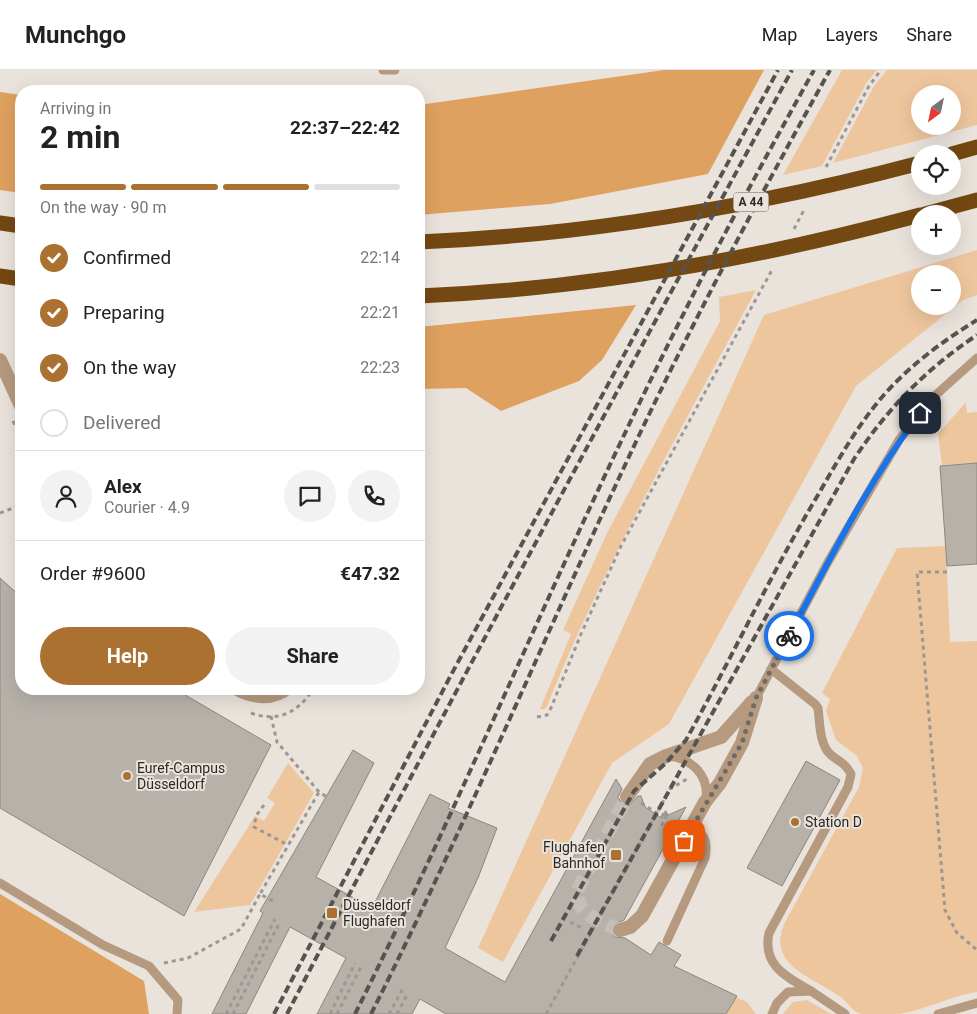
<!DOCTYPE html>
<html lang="en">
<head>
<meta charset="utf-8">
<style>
  body { margin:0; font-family:Roboto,sans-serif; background:#f2f2f2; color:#222; height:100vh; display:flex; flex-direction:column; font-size:19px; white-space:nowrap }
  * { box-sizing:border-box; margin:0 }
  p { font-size:16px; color:#767676 }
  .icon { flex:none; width:28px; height:28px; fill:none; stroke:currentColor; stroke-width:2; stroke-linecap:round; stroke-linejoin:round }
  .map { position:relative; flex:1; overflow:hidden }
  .side { position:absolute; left:15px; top:15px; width:410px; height:610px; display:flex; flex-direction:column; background:#fff; border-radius:20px; box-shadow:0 5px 20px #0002 }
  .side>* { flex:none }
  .needle { width:32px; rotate:213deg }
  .controls { position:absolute; left:911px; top:15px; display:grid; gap:10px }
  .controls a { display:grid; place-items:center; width:50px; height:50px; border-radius:50%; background:#fff; box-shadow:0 5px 20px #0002; font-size:25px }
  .pin { position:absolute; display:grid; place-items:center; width:42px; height:42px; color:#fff; margin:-21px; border-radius:10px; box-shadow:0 2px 8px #0006 }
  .courier { position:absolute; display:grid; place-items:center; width:50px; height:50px; margin:-25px; border:4px solid #1a73e8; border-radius:50%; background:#fff; color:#222; box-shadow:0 1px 6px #0007 }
  .head em { font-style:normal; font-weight:700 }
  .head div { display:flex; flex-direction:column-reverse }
  .head { display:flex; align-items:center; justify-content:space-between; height:85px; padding:0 25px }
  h1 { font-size:32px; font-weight:700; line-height:38px }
  .bar { display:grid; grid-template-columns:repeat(4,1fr); gap:8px 5px; align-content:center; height:60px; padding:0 25px }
  .bar i { height:6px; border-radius:4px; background:#e0e0e0 }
  .bar .selected { background:#aa7130 }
  .bar p { grid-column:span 4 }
  .line { display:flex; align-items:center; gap:12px; padding:0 25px; border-top:1px solid #e0e0e0 }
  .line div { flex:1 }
  .round { display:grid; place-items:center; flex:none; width:52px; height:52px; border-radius:26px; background:#f2f2f2 }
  ol { padding:0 25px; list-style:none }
  li { display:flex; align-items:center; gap:15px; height:55px }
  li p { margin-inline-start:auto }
  li .icon { padding:5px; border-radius:50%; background:#aa7130; color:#fff; stroke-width:4 }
  li:last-child { color:#767676 }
  li i { width:28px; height:28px; border:2px solid #e0e0e0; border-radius:50% }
  .action { display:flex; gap:10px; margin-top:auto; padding:10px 25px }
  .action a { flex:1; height:58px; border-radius:30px; background:#aa7130; color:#fff; font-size:20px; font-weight:700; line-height:58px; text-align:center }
  .action a+a { background:#f2f2f2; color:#222 }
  header { display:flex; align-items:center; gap:30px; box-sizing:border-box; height:70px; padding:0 25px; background:#fff; border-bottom:1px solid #e0e0e0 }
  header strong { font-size:24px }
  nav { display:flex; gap:28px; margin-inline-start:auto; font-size:18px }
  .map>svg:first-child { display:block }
  .green { fill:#eec69e; fill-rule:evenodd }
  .forest { fill:#dfa15f }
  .building { fill:#b7b1aa; stroke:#8c8680 }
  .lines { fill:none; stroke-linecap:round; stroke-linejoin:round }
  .minor-tunnel { stroke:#c4beb8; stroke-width:14; stroke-dasharray:14 7; stroke-linecap:butt }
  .path { stroke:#9c9792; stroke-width:3; stroke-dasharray:4 4; stroke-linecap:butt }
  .service { stroke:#b69a7f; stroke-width:9 }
  .minor { stroke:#b69a7f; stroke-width:14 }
  .motorway { stroke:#744812; stroke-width:15 }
  .rail { stroke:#56534f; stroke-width:4; stroke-dasharray:8 4; stroke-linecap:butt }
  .done { stroke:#6e6a66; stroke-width:5; stroke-dasharray:0 9 }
  .route { stroke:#1a73e8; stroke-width:6 }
  .poi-dot { fill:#aa7130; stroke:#eae3dc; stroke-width:2 }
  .labels { text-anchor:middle; stroke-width:4; stroke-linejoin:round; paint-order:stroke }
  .shield { fill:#eae3dc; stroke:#64615d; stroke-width:1 }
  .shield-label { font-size:12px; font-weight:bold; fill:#2b2926 }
  .poi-label { font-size:14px; fill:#2b2926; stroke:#eae3dc; text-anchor:start }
</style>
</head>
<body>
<header>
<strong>Munchgo</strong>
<nav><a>Map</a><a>Layers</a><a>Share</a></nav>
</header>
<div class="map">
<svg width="977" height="944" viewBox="0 0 977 944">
  <rect width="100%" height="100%" fill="#eae3dc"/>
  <g class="green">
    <path d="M842,0h35l-10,12 -45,84 -39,9z"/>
    <path d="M887,0h90v55l-144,38 41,-77zM920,24h32v32h-32z"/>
    <path d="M977,180v45l-14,5 -107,86 -187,338 -57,39 -109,199 -25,-14 286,-633zM920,204h32v32h-32z"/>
    <path d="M756,220c-74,137 -151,272 -209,416l-2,3h-5l31,-75 -8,-4 44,-97 113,-212 -1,-24z"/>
    <path d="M966,332l1,11 10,-1v51l-35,2 -4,-31z"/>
    <path d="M946,476l4,96 27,-1v351c-27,4 -51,18 -78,22 -10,0 -28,0 -38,0 -8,-2 -12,-10 -18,-15 -26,-21 -77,-31 -59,-75l75,-137 4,-19 -6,-12 -21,-16 -10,-29 4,-12 -8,-6 75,-145z"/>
    <path d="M288,693l26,30 -64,112 -56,7 61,-96 9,5 11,-18 -8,-5z"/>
    <path d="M735,927l12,5 9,12h-30z"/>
    <path d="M807,930l24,14h-48l10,-12z"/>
  </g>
  <g class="forest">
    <path d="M664,0h100l-56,104 -158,30 -131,11v-110z"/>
    <path d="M0,22l21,3v98l-21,-3z"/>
    <path d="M636,235l-34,55 -23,21 -78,30 -35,-23 -47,1v-62z"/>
    <path d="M0,824l144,87 5,33h-149z"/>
  </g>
  <g class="building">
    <path d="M977,393v101l-30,2 -7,-100z"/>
    <path d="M0,508l21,19v92h154l96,56 -87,171 -184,-108z"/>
    <path d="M353,680l21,13 -58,114 56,31 58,-114 20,10 -2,4 49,20 -19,50 -33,70 60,34 111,-203 6,10 -4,8 4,7 8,1 8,-9h3l4,11 17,11 24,-11 -62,113 -10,4 -2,8 2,5 11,1 26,17 8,-13 22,13 -7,11 63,30 -11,18h-280l-26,-15 -8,15h-95l29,-56 -56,-31 -44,87h-34l51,-101 -3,-2z"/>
    <path d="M806,691l34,19 -58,106 -35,-18z"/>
  </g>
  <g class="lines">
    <path class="minor-tunnel" d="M620,860c-19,-7 -44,-17 -43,-39l50,-94"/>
    <g class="path">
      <path d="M826,97l43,-81 12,-16"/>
      <path d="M794,159l11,-21"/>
      <path d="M13,351l8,19"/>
      <path d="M0,443l21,-8"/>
      <path d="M947,502h-30l28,338 12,23 20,17"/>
      <path d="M210,619l8,5"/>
      <path d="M251,643c27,10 48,-1 62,-24"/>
      <path d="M271,646l6,26 42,50 8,5"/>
      <path d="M537,647l10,-2 4,-7 30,-74 40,-88 152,-278"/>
      <path d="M641,733l21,13 3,-4 2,2 -2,3 -2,-1 3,-4 2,1 -8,15"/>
      <path d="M264,735l-8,11 -2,11 34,18"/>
      <path d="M273,831l-13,-7 59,-102"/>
      <path d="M570,852l12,6"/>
      <path d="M164,893l24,-5 53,-29 19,-35"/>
      <path d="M226,944l49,-95"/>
      <path d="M233,944l47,-92"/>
      <path d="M330,944l25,-51"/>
      <path d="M337,944l24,-47"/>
      <path d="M389,944l13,-24"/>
      <path d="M397,944l11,-21"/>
      <path d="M546,944l124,-225 17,-10"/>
    </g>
    <g class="service">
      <path d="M383,0h12"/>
      <path d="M771,599l44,35 3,4c2,14 1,37 13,47 10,8 13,7 20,19l-3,13 -79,146c-7,33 18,44 42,58"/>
      <path d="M232,619c19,11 41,15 58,0"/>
      <path d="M756,628l72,-136 71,-122 31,-40 47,-42"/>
      <path d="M669,686c23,3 40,19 37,43"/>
      <path d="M0,813l103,62 46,21 29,34 -1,14"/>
      <path d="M667,871l38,-83c3,-15 1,-23 -13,-32"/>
      <path d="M772,944l5,-11 11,-11 23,-1 34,23"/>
      <path d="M938,944l39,-11"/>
    </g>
    <g class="minor">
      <path d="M0,290l21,46"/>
      <path d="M627,727l23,-33 16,-8 55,-19 31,-35"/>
      <path d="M620,860l10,-3 12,-11 63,-114 15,-19 22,-40 14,-45"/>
    </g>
    <g class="motorway">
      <path d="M952,84l25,-7"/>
      <path d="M925,144l52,-14"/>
      <path d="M0,153l21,3"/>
      <path d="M419,172c168,-7 338,-36 501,-79"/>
      <path d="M0,206l21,3"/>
      <path d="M419,226c169,-7 338,-37 501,-81"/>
    </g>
    <g class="rail">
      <path d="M551,871l83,-150 31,-27 21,-24c44,-79 83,-162 129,-240 21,-36 41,-73 68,-104 27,-31 60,-55 94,-76"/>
      <path d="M577,886l277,-497c34,-51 72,-90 123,-124"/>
      <path d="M274,944l177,-339 327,-605"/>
      <path d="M287,944c164,-317 334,-631 505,-944"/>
      <path d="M355,944c108,-216 199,-439 306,-655 48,-98 100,-194 153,-289"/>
      <path d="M371,944c91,-181 169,-367 255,-551 62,-133 132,-264 204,-393"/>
    </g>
  </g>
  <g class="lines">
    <path class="done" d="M684,771l58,-98 14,-45 33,-62"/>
    <path class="route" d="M789,566c40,-75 79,-154 131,-223"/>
  </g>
  <g class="poi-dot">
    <circle cx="127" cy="706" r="5"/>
    <circle cx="795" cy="752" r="5"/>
    <rect x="610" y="779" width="12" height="12" rx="2.5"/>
    <rect x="326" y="837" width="12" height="12" rx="2.5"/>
  </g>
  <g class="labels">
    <rect class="shield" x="733.5" y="122.5" width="35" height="19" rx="4"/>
    <g class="shield-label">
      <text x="751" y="136">A 44</text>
    </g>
    <g class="poi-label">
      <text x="137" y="703">Euref-Campus<tspan x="137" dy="16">Düsseldorf</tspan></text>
      <text x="805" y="757">Station D</text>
      <text x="605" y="782" text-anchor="end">Flughafen<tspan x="605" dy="16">Bahnhof</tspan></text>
      <text x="343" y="840">Düsseldorf<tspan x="343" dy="16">Flughafen</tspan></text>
    </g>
  </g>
</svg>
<div class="controls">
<a><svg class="needle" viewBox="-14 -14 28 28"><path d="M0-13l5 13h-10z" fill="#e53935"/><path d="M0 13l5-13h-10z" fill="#767676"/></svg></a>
<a><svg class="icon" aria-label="locate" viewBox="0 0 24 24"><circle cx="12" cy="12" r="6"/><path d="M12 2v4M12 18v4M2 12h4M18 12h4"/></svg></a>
<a>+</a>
<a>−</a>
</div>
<div class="pin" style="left:684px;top:771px;background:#ea580c"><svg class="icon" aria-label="bag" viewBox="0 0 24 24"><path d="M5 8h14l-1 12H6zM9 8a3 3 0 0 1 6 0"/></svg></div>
<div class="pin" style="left:920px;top:343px;background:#1f2937"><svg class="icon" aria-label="home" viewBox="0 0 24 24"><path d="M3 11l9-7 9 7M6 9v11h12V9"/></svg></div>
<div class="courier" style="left:789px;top:566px"><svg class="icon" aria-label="bike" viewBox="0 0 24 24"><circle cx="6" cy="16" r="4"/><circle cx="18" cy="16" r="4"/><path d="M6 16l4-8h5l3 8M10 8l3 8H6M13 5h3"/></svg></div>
<section class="side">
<div class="head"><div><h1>2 min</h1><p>Arriving in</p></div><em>22:37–22:42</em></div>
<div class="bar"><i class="selected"></i><i class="selected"></i><i class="selected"></i><i></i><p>On the way · 90 m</p></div>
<ol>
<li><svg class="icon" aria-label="check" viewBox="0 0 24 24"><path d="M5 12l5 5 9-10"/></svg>Confirmed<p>22:14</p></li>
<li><svg class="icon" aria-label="check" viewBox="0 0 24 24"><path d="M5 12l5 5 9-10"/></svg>Preparing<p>22:21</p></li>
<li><svg class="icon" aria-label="check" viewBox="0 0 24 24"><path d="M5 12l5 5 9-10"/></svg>On the way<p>22:23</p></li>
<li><i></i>Delivered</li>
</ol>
<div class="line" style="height:90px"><a class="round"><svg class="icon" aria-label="person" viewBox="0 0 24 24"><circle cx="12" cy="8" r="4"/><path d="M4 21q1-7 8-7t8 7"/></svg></a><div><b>Alex</b><p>Courier · 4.9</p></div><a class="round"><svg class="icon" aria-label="chat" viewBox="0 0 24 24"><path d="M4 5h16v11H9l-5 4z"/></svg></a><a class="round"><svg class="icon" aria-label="phone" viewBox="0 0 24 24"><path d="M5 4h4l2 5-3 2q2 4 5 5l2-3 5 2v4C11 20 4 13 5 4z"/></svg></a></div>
<div class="line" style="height:65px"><div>Order #9600</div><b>€47.32</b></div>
<div class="action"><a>Help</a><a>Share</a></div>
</section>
</div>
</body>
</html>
